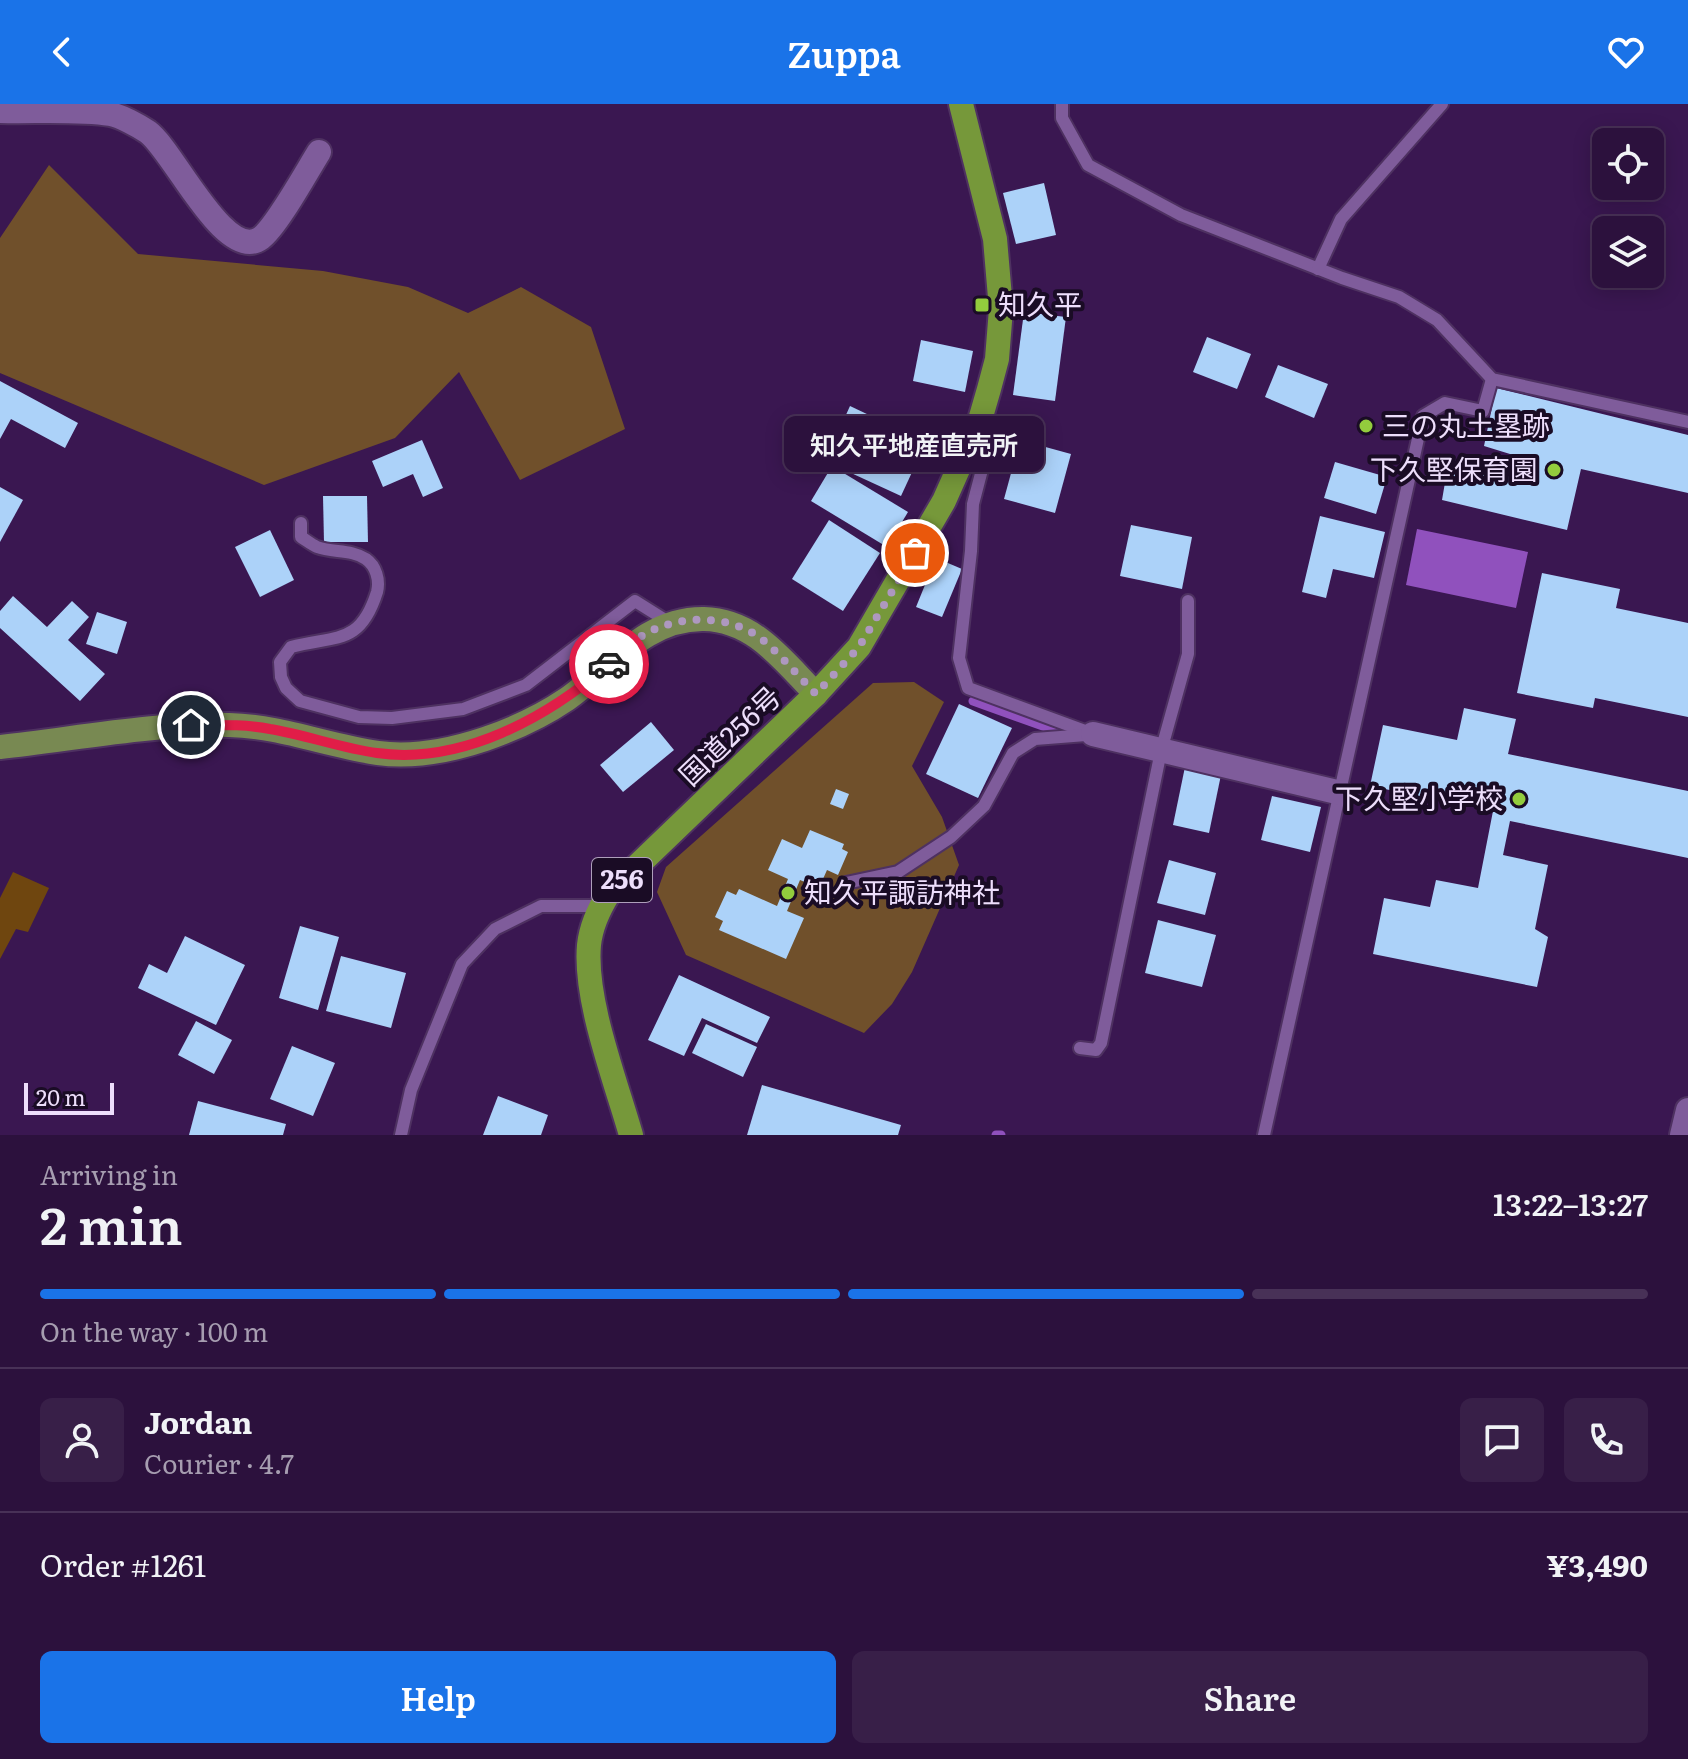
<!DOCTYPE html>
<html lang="en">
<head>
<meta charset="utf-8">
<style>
  body { margin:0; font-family:Literata,"Noto Sans JP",serif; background:#381f48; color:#f1f3f6; height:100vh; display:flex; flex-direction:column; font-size:30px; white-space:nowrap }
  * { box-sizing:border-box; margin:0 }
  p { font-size:26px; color:#a69db0 }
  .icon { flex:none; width:44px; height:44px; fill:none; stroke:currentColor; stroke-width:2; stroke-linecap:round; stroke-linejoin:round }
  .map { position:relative; height:1031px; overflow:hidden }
  .sheet { display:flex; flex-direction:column; background:#2c113d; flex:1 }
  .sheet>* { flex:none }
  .buttons { position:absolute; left:1592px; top:24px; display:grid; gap:16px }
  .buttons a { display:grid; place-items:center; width:72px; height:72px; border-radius:12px; background:#2c113d; box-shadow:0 4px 20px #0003,0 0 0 2px #483157; font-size:40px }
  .scale { position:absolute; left:24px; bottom:20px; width:90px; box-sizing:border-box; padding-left:8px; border:4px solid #eddefb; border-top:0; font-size:22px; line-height:28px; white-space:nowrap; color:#eddefb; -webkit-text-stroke:6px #1a0c25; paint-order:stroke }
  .pin { position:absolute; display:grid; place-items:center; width:68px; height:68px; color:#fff; margin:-34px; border:4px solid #fff; border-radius:50%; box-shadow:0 2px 8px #0007 }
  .courier { position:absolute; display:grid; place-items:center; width:80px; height:80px; margin:-40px; border:6px solid #e11d48; border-radius:50%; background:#fff; color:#222; box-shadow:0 2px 10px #0007 }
  .bubble { position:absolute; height:56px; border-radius:12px; background:#2c113d; box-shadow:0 4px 20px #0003,0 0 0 2px #483157; font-size:26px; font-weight:600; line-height:56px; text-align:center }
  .summary em { font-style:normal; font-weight:600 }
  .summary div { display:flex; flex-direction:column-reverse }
  .summary { display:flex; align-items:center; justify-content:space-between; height:136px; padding:0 40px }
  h1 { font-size:52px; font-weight:600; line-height:60px }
  .bar { display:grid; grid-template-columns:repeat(4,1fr); gap:12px 8px; align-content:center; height:96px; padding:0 40px }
  .bar i { height:10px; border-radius:6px; background:#483157 }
  .bar .active { background:#1a73e8 }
  .bar p { grid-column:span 4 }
  .line { display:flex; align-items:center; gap:20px; padding:0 40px; border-top:2px solid #483157 }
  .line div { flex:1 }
  .round { display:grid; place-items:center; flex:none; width:84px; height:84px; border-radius:12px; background:#381f48 }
  .action { display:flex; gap:16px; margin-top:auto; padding:16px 40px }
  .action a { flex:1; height:92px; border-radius:12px; background:#1a73e8; color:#fff; font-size:32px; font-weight:600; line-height:92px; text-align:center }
  .action a+a { background:#381f48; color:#f1f3f6 }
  header { display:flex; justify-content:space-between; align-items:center; height:104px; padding:0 40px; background:#1a73e8; color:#fff; font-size:36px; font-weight:600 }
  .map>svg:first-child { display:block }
  .green { fill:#6f460f }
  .forest { fill:#70502b }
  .water { fill:#9051bd }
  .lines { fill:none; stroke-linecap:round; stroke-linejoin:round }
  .stream { stroke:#9051bd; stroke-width:9 }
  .building { fill:#acd2f9 }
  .service-casing { stroke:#4e3161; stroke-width:16 }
  .minor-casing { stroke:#4e3161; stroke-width:28 }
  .primary-casing { stroke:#4e3161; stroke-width:28 }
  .trunk-casing { stroke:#4e3161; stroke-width:28 }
  .service { stroke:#7f5c9b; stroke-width:12 }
  .minor { stroke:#7f5c9b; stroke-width:24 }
  .primary { stroke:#788952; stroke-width:24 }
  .trunk { stroke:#76983a; stroke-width:24 }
  .done { stroke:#ae98c0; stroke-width:8; stroke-dasharray:0 14.4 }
  .route { stroke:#e11d48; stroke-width:10 }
  .poi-dot { fill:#93cc3d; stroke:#1a0c25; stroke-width:3 }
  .labels { text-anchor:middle; stroke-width:8; stroke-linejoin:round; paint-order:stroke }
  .shield { fill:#1a0c25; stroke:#ae9fbb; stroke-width:2 }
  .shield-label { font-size:26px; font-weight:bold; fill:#eddefb }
  .poi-label { font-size:28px; fill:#eddefb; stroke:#1a0c25; text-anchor:start }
  .street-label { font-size:28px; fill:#eddefb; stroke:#1a0c25 }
</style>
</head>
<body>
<header><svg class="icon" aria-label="back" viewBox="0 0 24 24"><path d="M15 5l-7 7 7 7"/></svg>Zuppa<svg class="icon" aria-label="heart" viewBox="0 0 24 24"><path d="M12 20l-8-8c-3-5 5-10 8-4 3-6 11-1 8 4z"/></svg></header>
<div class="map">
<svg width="1688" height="1031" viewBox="0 0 1688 1031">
  <rect width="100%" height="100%" fill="#3a1751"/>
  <path class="green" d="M13,768l36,16 -21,44 -12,-3 -16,30v-61z"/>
  <g class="forest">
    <path d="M49,61l89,89 185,17 85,16 60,26 53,-26 70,40 34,102 -105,51 -61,-108 -64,66 -131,47 -264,-112v-135z"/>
    <path d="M914,578l30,20 -32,64 30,51 17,48 -47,107 -20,32 -28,29 -178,-78 -29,-63 9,-25 207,-184z"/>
  </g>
  <path class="water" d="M1417,425l111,23 -12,56 -110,-23z"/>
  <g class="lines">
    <g class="stream">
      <path d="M973,597l81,29"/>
      <path d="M996,1031h5"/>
    </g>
  </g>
  <g class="building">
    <path d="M1044,79l12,52 -40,9 -13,-51z"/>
    <path d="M1024,208l42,5 -11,84 -42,-6z"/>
    <path d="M1207,233l44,17 -14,35 -44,-17z"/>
    <path d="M921,236l52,11 -8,41 -52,-11z"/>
    <path d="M1278,261l50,19 -14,34 -49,-21z"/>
    <path d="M0,277l78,42 -13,25 -54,-29 -11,20z"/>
    <path d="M1496,284l192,47v58l-107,-24 -14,61 -125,-30 6,-35 70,13 5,-20 -39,-12z"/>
    <path d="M850,302l76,36 -25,54 -76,-35z"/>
    <path d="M422,336l21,48 -20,9 -10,-23 -30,13 -11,-26z"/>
    <path d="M1020,336l51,14 -16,59 -51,-14z"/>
    <path d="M1335,358l52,15 -11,37 -52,-16z"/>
    <path d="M832,362l76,46 -21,35 -76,-46z"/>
    <path d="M0,383l23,13 -23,42z"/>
    <path d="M323,392h44l1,46h-44z"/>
    <path d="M1320,412l65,16 -11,46 -41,-9 -7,29 -24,-6z"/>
    <path d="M829,416l51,33 -37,58 -51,-32z"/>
    <path d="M1131,421l61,12 -10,52 -62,-13z"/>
    <path d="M270,426l24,50 -34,17 -25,-50z"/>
    <path d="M936,454l26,11 -20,48 -26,-10z"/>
    <path d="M1542,469l78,16 -4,19 72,15v94l-93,-19 -2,10 -76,-15z"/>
    <path d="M13,492l34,31 25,-26 17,16 -21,23 37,34 -25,27 -80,-73v-17z"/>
    <path d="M97,508l30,10 -10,32 -31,-10z"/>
    <path d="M959,600l53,24 -34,70 -52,-24z"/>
    <path d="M1464,604l52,11 -8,35 180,37v67l-178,-37 -7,34 45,10 -13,64 13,8 -11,50 -164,-33 11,-56 46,9 6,-27 42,8 15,-77 -123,-25 13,-61 74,15z"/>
    <path d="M651,618l23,28 -51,42 -23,-27z"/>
    <path d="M1186,658l36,8 -13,63 -36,-8z"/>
    <path d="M836,685l13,5 -6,15 -13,-5z"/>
    <path d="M1272,692l49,11 -11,45 -49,-12z"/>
    <path d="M810,726l34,14 -2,5 6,3 -10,23 -11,-5 -8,18 -19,-8 -13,31 17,7 -18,41 -67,-29 4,-9 -8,-4 12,-26 9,4 3,-6 38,17 11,-27 -20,-9 14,-31 20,9z"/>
    <path d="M1169,756l47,13 -11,42 -48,-12z"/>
    <path d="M1158,816l58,15 -14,52 -57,-14z"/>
    <path d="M300,822l39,11 -21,73 -39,-12z"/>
    <path d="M185,832l60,29 -29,60 -78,-37 11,-24 18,9z"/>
    <path d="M341,852l65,17 -15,55 -65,-17z"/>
    <path d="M679,871l91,42 -13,26 -55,-25 -18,38 -36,-16z"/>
    <path d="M196,917l36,19 -18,34 -36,-19z"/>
    <path d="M706,920l51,23 -14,30 -51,-24z"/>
    <path d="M292,942l43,17 -22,53 -43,-17z"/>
    <path d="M762,981l139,40 -3,10h-151z"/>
    <path d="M498,992l50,19 -7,20h-58z"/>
    <path d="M198,997l88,23 -3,11h-94z"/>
  </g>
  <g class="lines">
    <defs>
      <g id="service">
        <path d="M1062,0v14l26,47 93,50 161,63 57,19 38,23 55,59 196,43"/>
        <path d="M1318,165l23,-50 101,-115"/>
        <path d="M982,307l12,13 -21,80 -2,47 -12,107 9,30 125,46"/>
        <path d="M301,419v14c5,3 11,8 16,10 16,6 34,2 49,12 10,7 14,21 11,33 -17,54 -41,43 -86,55l-11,15 1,15 5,11 14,13 59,16 33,1 71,-9 63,-24 109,-84 35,22"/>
        <path d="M846,779l52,-11 53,-35 33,-31 29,-53 22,-14 51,-4"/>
        <path d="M1080,944l16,2 5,-7 60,-292 27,-97v-53"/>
        <path d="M401,1031l10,-45 51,-126 33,-35 46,-23h60"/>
        <path d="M1264,1031l159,-719 22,-13 38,8 9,-32"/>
      </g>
      <g id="minor">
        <path d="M0,7c33,1 79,-2 110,3 11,2 29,12 38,18 26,19 77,132 113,106 16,-12 46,-67 58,-86"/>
        <path d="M1093,630l248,59"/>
        <path d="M1682,1031l6,-25"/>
      </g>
      <path id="primary" d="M0,643c74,-8 155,-24 229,-22 51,1 99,21 149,28 35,5 74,-3 107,-14 29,-10 57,-23 82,-40 44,-31 78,-81 137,-80 51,1 80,43 112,75"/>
      <path id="trunk" d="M631,1031c-15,-53 -47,-135 -42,-190 2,-19 10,-36 20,-52l207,-199 43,-47 85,-146 36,-81 9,-31 8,-30 4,-50 -6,-70 -34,-135"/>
    </defs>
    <use href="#service" class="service-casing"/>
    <use href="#minor" class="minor-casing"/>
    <use href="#primary" class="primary-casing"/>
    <use href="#trunk" class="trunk-casing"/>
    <use href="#service" class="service"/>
    <use href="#minor" class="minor"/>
    <use href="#primary" class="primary"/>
    <use href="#trunk" class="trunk"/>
  </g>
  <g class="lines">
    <path class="done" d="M609,560c10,-8 18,-17 28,-25 36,-25 93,-27 127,2 19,16 35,36 52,53l43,-47 56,-94"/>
    <path class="route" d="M191,621c27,0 53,-1 79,4 36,6 71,19 107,24 85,12 171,-36 232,-89"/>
  </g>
  <g class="poi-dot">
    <rect x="974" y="193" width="16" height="16" rx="4"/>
    <circle cx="1366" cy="322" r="8"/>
    <circle cx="1554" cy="366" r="8"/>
    <circle cx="1519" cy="695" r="8"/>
    <circle cx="788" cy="789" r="8"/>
  </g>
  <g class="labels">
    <rect class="shield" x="592" y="754" width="60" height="44" rx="6"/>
    <g class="shield-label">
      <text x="622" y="785">256</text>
    </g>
    <g class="poi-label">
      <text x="998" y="211">知久平</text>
      <text x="1382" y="332">三の丸土塁跡</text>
      <text x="1538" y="376" text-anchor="end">下久堅保育園</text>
      <text x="1503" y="705" text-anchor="end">下久堅小学校</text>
      <text x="804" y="799">知久平諏訪神社</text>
    </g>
    <g class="street-label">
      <text transform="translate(730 632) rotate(-44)" y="10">国道256号</text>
    </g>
  </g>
</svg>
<div class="buttons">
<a><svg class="icon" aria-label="locate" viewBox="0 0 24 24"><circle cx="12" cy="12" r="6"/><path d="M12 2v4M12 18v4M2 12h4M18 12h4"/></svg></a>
<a><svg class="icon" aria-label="layers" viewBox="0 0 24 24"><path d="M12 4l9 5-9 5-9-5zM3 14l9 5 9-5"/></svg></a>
</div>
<div class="scale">20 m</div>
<div class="pin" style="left:915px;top:449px;background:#ea580c"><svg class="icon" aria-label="bag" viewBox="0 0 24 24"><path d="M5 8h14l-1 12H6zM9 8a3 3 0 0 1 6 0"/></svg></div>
<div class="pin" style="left:191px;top:621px;background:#1f2937"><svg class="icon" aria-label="home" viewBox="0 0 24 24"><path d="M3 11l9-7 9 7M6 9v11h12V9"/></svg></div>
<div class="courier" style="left:609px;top:560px"><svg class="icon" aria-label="car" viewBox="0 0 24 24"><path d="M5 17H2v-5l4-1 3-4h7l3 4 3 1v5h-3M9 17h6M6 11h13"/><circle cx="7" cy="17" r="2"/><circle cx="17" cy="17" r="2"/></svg></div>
<div class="bubble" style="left:784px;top:312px;width:260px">知久平地産直売所</div>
</div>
<section class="sheet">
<div class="summary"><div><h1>2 min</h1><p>Arriving in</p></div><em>13:22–13:27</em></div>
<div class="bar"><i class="active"></i><i class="active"></i><i class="active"></i><i></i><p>On the way · 100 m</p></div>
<div class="line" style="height:144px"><a class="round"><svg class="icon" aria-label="person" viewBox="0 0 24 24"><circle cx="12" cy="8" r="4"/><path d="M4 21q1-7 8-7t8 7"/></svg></a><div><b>Jordan</b><p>Courier · 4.7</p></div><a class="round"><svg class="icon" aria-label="chat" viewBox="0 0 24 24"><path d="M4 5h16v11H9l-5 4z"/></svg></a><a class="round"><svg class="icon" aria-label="phone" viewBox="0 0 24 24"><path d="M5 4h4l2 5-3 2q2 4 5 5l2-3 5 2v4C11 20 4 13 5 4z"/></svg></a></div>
<div class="line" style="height:104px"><div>Order #1261</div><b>¥3,490</b></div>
<div class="action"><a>Help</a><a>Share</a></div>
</section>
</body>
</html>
